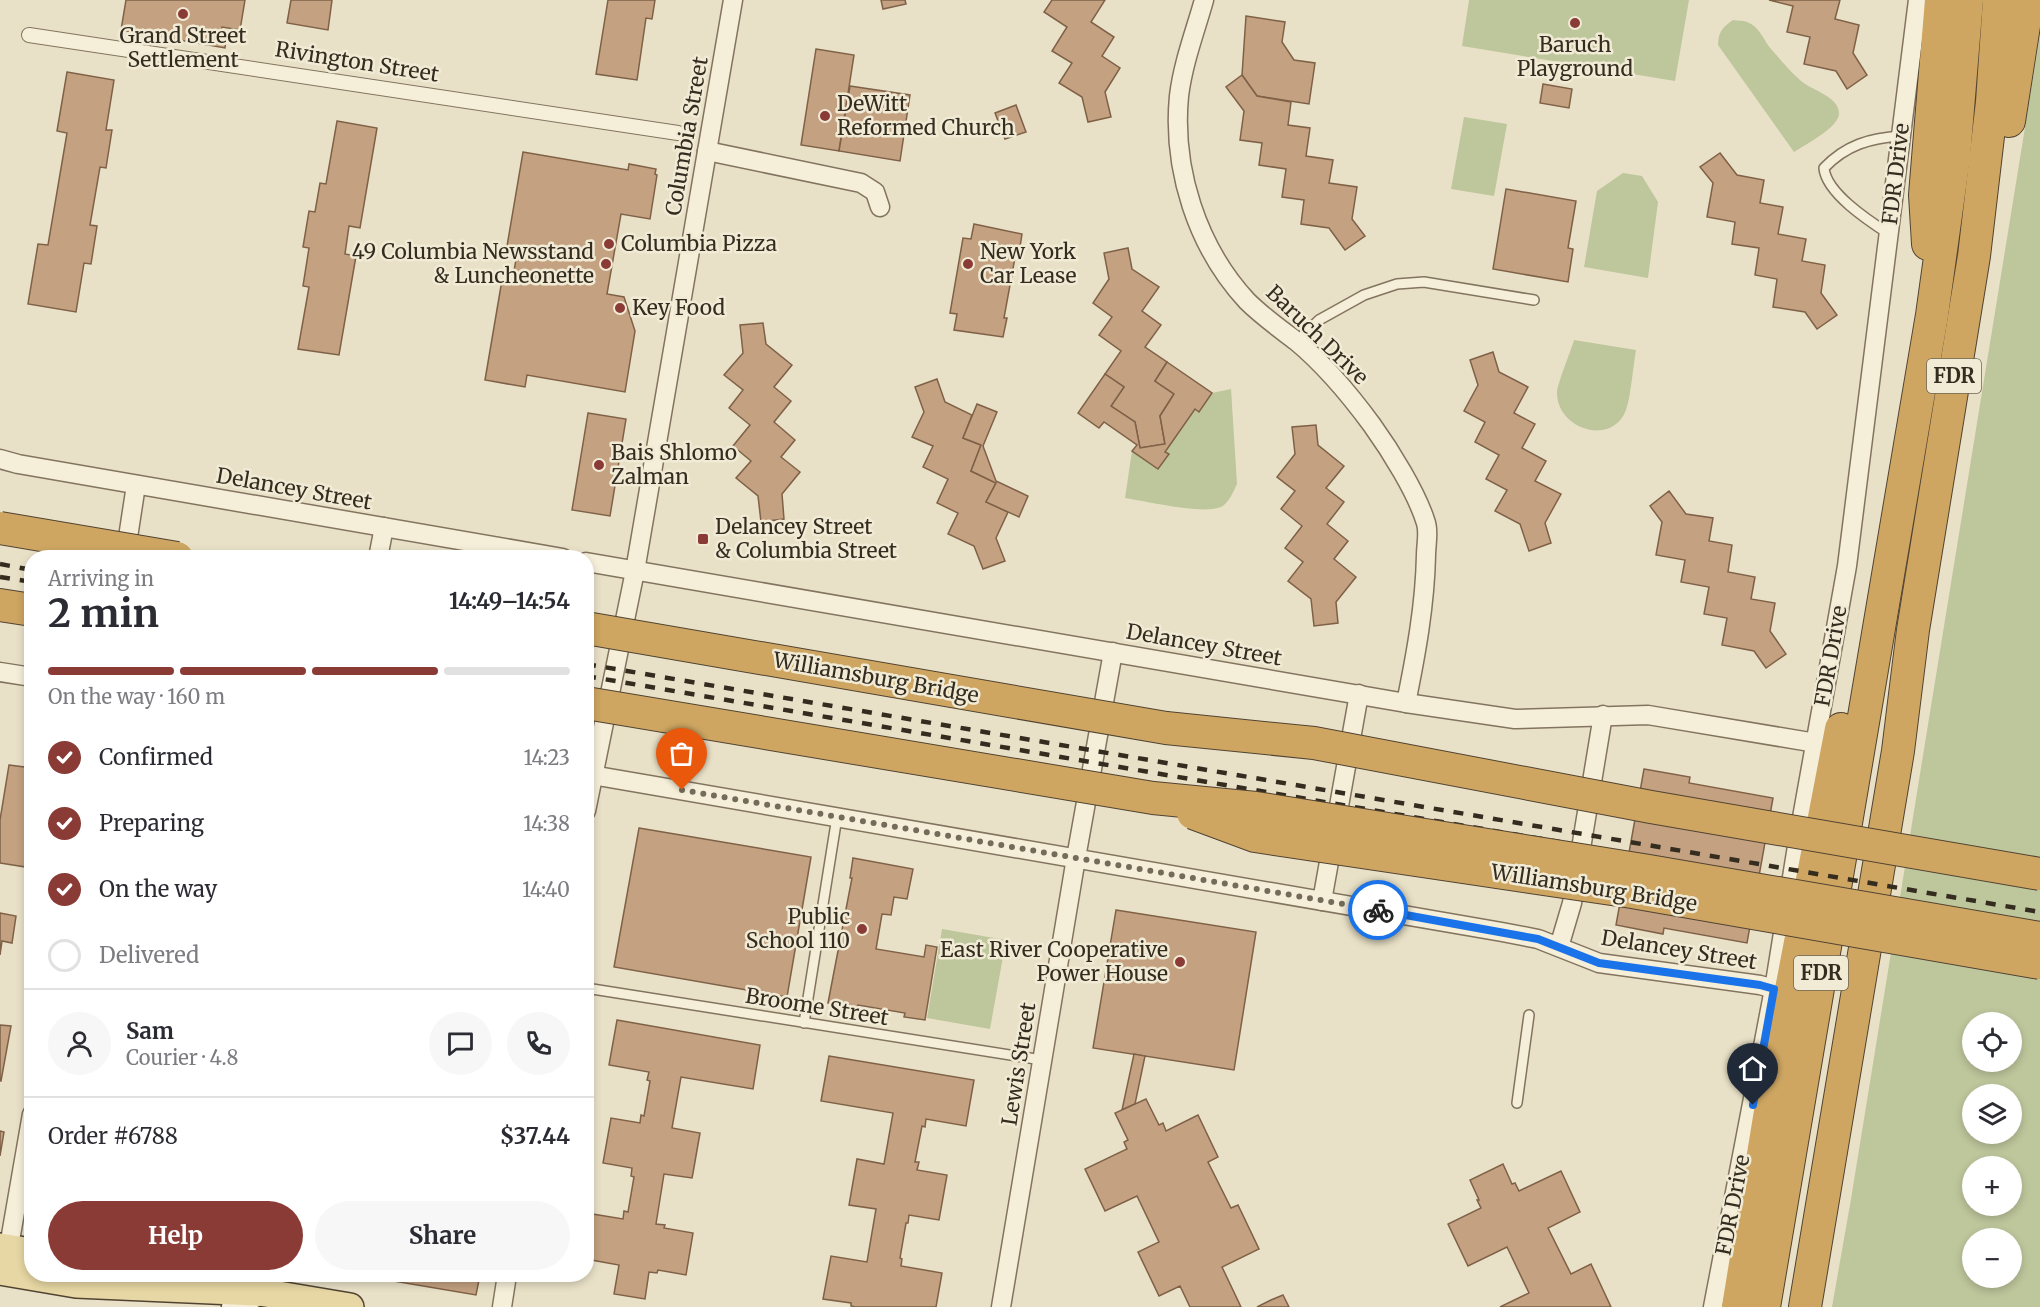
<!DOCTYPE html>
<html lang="en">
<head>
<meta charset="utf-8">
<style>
  body { margin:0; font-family:Merriweather,serif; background:#f7f7f7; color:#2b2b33; height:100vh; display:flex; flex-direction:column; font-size:22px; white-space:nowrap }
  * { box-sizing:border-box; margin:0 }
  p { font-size:20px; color:#7c7c81 }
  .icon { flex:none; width:33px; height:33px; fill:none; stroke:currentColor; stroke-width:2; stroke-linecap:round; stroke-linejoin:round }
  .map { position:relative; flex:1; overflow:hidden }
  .sheet { position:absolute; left:24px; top:550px; width:570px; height:732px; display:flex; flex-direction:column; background:#fff; border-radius:24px; box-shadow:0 3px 9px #0003 }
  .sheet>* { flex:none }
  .tools { position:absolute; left:1962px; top:1012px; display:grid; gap:12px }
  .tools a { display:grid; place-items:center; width:60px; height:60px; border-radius:50%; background:#fff; box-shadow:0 3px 9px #0003; font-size:30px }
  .pin { position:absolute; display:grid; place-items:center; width:51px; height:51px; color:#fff; margin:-62px -26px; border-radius:50% 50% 50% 0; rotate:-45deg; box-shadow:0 0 6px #0007 }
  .pin .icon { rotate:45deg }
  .courier { position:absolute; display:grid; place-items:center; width:60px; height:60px; margin:-30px; border:4px solid #1a73e8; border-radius:50%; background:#fff; color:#222; box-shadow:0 2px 8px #0007 }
  .headline em { font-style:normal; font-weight:700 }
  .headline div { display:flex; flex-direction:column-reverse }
  .headline { display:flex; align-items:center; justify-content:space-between; height:102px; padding:0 24px }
  h1 { font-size:39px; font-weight:700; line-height:45px }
  .bar { display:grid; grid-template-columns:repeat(4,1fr); gap:9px 6px; align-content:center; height:72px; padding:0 24px }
  .bar i { height:8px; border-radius:4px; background:#e1e1e2 }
  .bar .current { background:#8a3b36 }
  .bar p { grid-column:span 4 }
  .line { display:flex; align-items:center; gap:15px; padding:0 24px; border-top:2px solid #e1e1e2 }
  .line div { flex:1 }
  .round { display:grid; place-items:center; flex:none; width:63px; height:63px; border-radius:32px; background:#f7f7f7 }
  ol { padding:0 24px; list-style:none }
  li { display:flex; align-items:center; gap:18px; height:66px }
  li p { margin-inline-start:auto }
  li .icon { padding:6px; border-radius:50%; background:#8a3b36; color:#fff; stroke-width:4 }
  li:last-child { color:#7c7c81 }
  li i { width:33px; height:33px; border:3px solid #e1e1e2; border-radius:50% }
  .primary-button { display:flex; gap:12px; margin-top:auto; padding:12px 24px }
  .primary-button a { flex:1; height:69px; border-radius:36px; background:#8a3b36; color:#fff; font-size:24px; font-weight:700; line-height:69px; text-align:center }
  .primary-button a+a { background:#f7f7f7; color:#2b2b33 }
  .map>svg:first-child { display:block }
  .green { fill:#bec69c; fill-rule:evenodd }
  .building { fill:#c3a181; stroke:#7f6147; stroke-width:1.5 }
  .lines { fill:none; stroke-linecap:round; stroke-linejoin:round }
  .service-casing { stroke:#83745f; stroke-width:12 }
  .pedestrian-casing { stroke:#83745f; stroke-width:16 }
  .minor-casing { stroke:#83745f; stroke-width:21 }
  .secondary-casing { stroke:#645542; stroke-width:27 }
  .primary-casing { stroke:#514332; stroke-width:30 }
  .motorway-casing { stroke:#514332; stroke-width:34 }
  .service { stroke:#f5eed9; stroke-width:9 }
  .pedestrian { stroke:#f5eed9; stroke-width:14 }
  .minor { stroke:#f5eed9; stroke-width:18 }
  .secondary { stroke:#f5eed9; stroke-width:24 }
  .primary { stroke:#e7d7a4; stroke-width:27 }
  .motorway { stroke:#cea662; stroke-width:32 }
  .rail { stroke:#352c20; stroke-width:4.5; stroke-dasharray:10 10; stroke-linecap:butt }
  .motorway-bridge-casing { stroke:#514332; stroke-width:34; stroke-linecap:butt }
  .motorway-bridge { stroke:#cea662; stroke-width:32 }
  .done { stroke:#746b5a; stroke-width:6; stroke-dasharray:0 10.8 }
  .route { stroke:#1a73e8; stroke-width:8 }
  .poi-dot { fill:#8a3b36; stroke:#f1ebd6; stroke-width:2 }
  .labels { text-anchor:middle; stroke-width:5; stroke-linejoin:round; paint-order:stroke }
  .shield { fill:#f1ebd6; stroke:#6d6557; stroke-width:1.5 }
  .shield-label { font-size:20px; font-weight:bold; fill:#352c20 }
  .poi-label { font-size:21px; fill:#352c20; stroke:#f1ebd6; text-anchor:start }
  .street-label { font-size:21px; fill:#352c20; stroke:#f1ebd6 }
</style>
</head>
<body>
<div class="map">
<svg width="2040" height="1307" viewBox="0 0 2040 1307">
  <rect width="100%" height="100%" fill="#e9e1c7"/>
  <g class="green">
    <path d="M1469,0h220l-14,81 -213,-35z"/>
    <path d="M1733,20c4,1 10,0 14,2 12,4 16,17 24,27 9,10 18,21 28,30 10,11 41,17 40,35 -1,14 -33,30 -45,38l-76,-107c0,-13 5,-18 15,-25z"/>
    <path d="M2040,35v1272h-208l19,-108zM1972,1023h40v39h-40zM1972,1095h40v39h-40zM1972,1167h40v39h-40zM1972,1239h40v39h-40z"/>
    <path d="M1464,117l43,7 -13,72 -43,-7z"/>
    <path d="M1623,173l19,3 16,26 -10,76 -64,-11 13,-76z"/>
    <path d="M1574,340l62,10c-3,17 -5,46 -10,60 -14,37 -69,19 -69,-17 0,-9 14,-42 17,-53z"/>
    <path d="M1231,389l6,95c-4,8 -8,19 -16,23 -18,8 -75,-6 -96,-9l7,-47 26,18 11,-14 -4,-3 30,-43 3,2 14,-18z"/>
    <path d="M942,929l64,11 -16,89 -63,-11z"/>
  </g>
  <g class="building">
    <path d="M126,0h119l-5,30 -18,-3 -2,11 6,1 -1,9 -104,-18z"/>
    <path d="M291,0h41l-4,30 -41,-7z"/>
    <path d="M608,0h47l-3,19 -6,-1 -9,62 -41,-6z"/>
    <path d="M881,0h24l1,4 -23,5z"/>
    <path d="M1052,0h53l-14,22 23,15 -12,19 18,12 -15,24 6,25 -23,5 -6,-25 -23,-14 13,-20 -20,-12 15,-24 -23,-15z"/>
    <path d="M1769,0h71l-5,19 24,6 -6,28 14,22 -20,14 -11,-18 -32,-7 6,-27 -23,-5 6,-26z"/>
    <path d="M1246,16l39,6 -3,20 12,18 21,3 -6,41 -52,-8 -15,-21z"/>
    <path d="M816,49l38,6 -15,96 -38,-6z"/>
    <path d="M67,72l47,8 -8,50h6l-6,38 -6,-1 -10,58 7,1 -6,38 -7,-1 -8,49 -48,-8 10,-60 10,1 19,-112 -10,-2z"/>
    <path d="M1242,75l15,21 34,6 -3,23 22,3 -4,28 27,4 -4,23 28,4 -5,32 13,17 -20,14 -16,-22 -28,-4 3,-24 -22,-3 4,-28 -27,-4 3,-22 -22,-3 4,-29 -18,-24z"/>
    <path d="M1543,84l29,5 -3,19 -29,-5z"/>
    <path d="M850,86l60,9 -10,66 -61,-10z"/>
    <path d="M1016,105l10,27 -21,7 -10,-26z"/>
    <path d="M337,121l40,7 -17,100 -11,-2 -4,28 11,2 -17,99 -41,-6 11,-62 -6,-1 6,-38 -6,-1 6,-36 6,1 5,-29 6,1z"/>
    <path d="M523,152l105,18 1,-6 27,5 -1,5 2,1 -7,44 -29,-5 -14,80 17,3 11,34 -10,61 -98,-17 -2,12 -40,-7 17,-100 10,2 5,-28 -11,-2z"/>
    <path d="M1720,153l17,22 27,5 -4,23 23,4 -5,27 28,5 -4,22 23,4 -4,28 16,22 -20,14 -12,-17 -32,-5 4,-28 -22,-4 4,-27 -27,-4 3,-22 -28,-5 6,-34 -13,-16z"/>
    <path d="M1506,189l70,12 -8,47 5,1 -5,33 -75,-13z"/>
    <path d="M974,224l48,10 -3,19 -3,-1 -12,66h3l-4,19 -49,-7 3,-16 -7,-1 13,-75 8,1z"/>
    <path d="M1128,248l4,21 27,18 -17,24 19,14 -16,22 22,15 -12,19 19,13 -14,22 5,28 -25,4 -5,-26 -24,-16 13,-19 -19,-13 16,-23 -22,-16 13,-18 -19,-14 16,-24 -5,-26z"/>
    <path d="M763,323l3,21 26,21 -18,22 17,14 -17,21 21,18 -14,17 19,15 -18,22 2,25 -23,3 -3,-26 -22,-18 15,-17 -18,-15 17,-21 -21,-17 14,-18 -19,-15 19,-22 -3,-28z"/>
    <path d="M1493,352l6,20 29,15 -14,26 21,11 -13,24 24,13 -11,20 26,13 -16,29 6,20 -22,8 -9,-27 -25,-13 12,-21 -21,-11 13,-24 -24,-13 10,-20 -21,-11 14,-26 -8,-25z"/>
    <path d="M1167,362l45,31 -13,19 -4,-3 -30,43 4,2 -11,15 -26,-18 5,-6 -33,-23 -5,6 -21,-15 27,-39 19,13 -13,19 24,16 5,26 25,-4 -5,-28 14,-22 -19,-13z"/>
    <path d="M937,379l8,23 27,13 -9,23 18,7 -10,26 25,12 -10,19 22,10 -12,26 9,23 -22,8 -9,-23 -26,-12 10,-21 -21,-10 11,-24 -25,-12 10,-21 -21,-9 12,-25 -9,-25z"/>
    <path d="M977,404l20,8 -14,34 13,35 32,15 -9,21 -33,-15 10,-19 -25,-12 10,-26 -18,-7z"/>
    <path d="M588,413l38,6 -16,97 -38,-6z"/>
    <path d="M1316,425l2,20 26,21 -18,22 18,14 -17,22 21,17 -14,18 22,18 -20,25 2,21 -24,3 -3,-27 -23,-18 15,-19 -18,-14 17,-22 -21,-17 14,-18 -18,-14 18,-23 -3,-27z"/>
    <path d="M1669,491l17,23 27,4 -4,23 23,4 -4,27 27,5 -4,22 24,4 -5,28 16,23 -20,14 -12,-17 -32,-6 5,-27 -23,-4 5,-27 -28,-5 4,-22 -29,-5 6,-33 -12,-16z"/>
    <path d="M9,765l23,3v100l-32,-5v-43z"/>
    <path d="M1644,769l46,8 -1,6 84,15 -26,145 -83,-15 -1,6 -47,-9z"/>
    <path d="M639,828l172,29 -24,140 -173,-30z"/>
    <path d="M853,858l60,11 -6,30 -13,-2 -3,18 -9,-1 -6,35 48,8 2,-12 11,2 -12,73 -21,-3 1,-4 -47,-8 -1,3 -29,-5 24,-125h-2z"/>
    <path d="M1116,910l140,22 -22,138 -141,-22z"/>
    <path d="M0,913l16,3 -4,27 -10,-2 -2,14z"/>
    <path d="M617,1020l143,25 -7,44 -72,-12 -9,51 28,5 -7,40 -1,5 -28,-4 -8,50 9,1 -1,3 29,5 -7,42 -28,-5 -1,3 -8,-1 -4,27 -31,-5 5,-29 -33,-6v-46l37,6 1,-8 4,1 6,-35 -3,-1 1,-8 -29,-5 8,-45 29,5 1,-8 3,1 6,-35 -3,-1 2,-8 -40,-7z"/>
    <path d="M0,1025l11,1 -10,55h-1z"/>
    <path d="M1134,1054l11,2 -10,48 -13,6z"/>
    <path d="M829,1056l145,24 -8,46 -40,-7 -1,8 -3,-1 -7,36h4l-2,8 30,5 -8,45 -30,-5 -1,8h-2l-6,35 2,1 -1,7 41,7 -6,34h-81l-4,-1v-3l-28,-4 8,-43 36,6 9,-53 -27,-4 8,-46 27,5 9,-51 -72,-12z"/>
    <path d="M1146,1099l13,26 4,-2 3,8 32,-16 20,42 -10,5 23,46 7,-3 21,44 -37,18 19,40h-51l-10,-21 -21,10 -21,-44 21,-10 -22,-46 -32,15 -20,-42 42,-20 -3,-7 4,-2 -13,-27z"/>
    <path d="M0,1131l4,1 -4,24z"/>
    <path d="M1503,1164l9,20 3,-1 4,8 42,-20 19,41 -32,16 23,46 20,-10 20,43h-111l29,-14 -22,-46 -39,19 -20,-42 33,-16 -4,-8h2l-9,-20z"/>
    <path d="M358,1275h122l-4,20z"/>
    <path d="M1283,1295l6,12h-32l14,-7z"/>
  </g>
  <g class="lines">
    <defs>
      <g id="service">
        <path d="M1889,234c-20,-13 -63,-41 -65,-66 22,-23 46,-30 77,-32"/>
        <path d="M1296,342l23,-22 45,-25 33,-11 27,-2 110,18"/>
        <path d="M586,988l456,72"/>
        <path d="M804,1023l33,-206"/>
        <path d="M1517,1103l12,-88"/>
      </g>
      <path id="pedestrian" d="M29,35l649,98"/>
      <g id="minor">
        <path d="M1204,0c-9,32 -21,63 -25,96 -7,73 18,151 68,205 15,15 32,27 49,40 29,24 54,54 76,84 18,25 45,68 54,98 3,10 0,22 0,32 -1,50 -10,99 -20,148"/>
        <path d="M707,151l154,32 14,9 5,15"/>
        <path d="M0,459l18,5 545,94"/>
        <path d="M125,557l11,-72"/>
        <path d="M378,558l6,-31"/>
        <path d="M586,562l820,141 109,16 133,-4 168,28"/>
        <path d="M0,672l32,5"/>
        <path d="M586,774l916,158 36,7 61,24 161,22 14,4"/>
        <path d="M586,811l49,-240 98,-571"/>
        <path d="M1322,901l37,-207"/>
        <path d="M1559,947l13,-44 31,-188"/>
        <path d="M7,1258l25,-144"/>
        <path d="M502,1307l5,-32"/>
        <path d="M1001,1307l75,-449 37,-206"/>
        <path d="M1713,1307l61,-318 24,-149 49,-274 71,-566"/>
      </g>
      <path id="secondary" d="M234,1307l25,-15"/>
      <g id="primary">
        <path d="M0,1247l32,5"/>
        <path d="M0,1271l76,13 183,8"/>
        <path d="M242,1289l108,18"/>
      </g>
      <g id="motorway">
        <path d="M2009,121l19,-121"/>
        <path d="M1928,244l-3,-49 16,-195"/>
        <path d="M0,605l32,5"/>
        <path d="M1738,1307l46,-281 57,-297"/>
        <path d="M1764,1307l168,-992 22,-158 13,-157"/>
        <path d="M1805,1307l93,-556 15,-121 61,-374 18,-154 7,-102"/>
      </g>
    </defs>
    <use href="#service" class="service-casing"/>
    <use href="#pedestrian" class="pedestrian-casing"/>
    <use href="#minor" class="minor-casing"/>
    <use href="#secondary" class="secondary-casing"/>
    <use href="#primary" class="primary-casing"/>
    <use href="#motorway" class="motorway-casing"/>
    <use href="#service" class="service"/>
    <use href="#pedestrian" class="pedestrian"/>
    <use href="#minor" class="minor"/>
    <use href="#secondary" class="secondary"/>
    <use href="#primary" class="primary"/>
    <use href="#motorway" class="motorway"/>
    <g class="rail">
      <path d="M0,564l32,6"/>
      <path d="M0,577l32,5"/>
      <path d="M586,664l1454,248"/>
      <path d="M586,676l1454,248"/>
    </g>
    <defs>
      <g id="motorway-bridge">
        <path d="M0,528l177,30"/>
        <path d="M586,628l580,100 148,15 337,64 389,67"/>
        <path d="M586,703l567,95 103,10 393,63 391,67"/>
        <path d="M1193,813l62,23 377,56 408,71"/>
      </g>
    </defs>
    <use href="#motorway-bridge" class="motorway-bridge-casing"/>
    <use href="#motorway-bridge" class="motorway-bridge"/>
  </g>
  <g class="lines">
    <path class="done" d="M682,790l696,120"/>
    <path class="route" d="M1378,910l160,29 61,24 161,22 14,4 -21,116"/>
  </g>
  <g class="poi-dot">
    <circle cx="183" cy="14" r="6"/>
    <circle cx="1575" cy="23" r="6"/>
    <circle cx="825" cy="116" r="6"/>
    <circle cx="609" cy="244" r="6"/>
    <circle cx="606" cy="264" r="6"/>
    <circle cx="968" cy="264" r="6"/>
    <circle cx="620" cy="308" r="6"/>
    <circle cx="599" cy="465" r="6"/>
    <rect x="697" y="533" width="12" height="12" rx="3"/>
    <circle cx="862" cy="929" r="6"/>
    <circle cx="1180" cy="962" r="6"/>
  </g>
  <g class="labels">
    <g class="shield">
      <rect x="1927" y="359" width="54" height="34" rx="4.5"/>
      <rect x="1794" y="956" width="54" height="34" rx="4.5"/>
    </g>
    <g class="shield-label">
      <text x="1954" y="383">FDR</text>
      <text x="1821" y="980">FDR</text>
    </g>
    <g class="poi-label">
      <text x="183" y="43" text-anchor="middle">Grand Street<tspan x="183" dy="24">Settlement</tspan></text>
      <text x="1575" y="52" text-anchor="middle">Baruch<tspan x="1575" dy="24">Playground</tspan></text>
      <text x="837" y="111">DeWitt<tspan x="837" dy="24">Reformed Church</tspan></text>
      <text x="621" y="251">Columbia Pizza</text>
      <text x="594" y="259" text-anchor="end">49 Columbia Newsstand<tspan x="594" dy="24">&amp; Luncheonette</tspan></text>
      <text x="980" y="259">New York<tspan x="980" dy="24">Car Lease</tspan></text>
      <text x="632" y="315">Key Food</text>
      <text x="611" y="460">Bais Shlomo<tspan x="611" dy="24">Zalman</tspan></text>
      <text x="715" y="534">Delancey Street<tspan x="715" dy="24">&amp; Columbia Street</tspan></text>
      <text x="850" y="924" text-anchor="end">Public<tspan x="850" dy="24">School 110</tspan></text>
      <text x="1168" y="957" text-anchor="end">East River Cooperative<tspan x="1168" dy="24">Power House</tspan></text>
    </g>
    <g class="street-label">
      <text transform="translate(357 62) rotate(9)" y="7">Rivington Street</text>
      <text transform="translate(687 136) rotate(-80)" y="7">Columbia Street</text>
      <text transform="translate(1896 174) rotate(-83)" y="7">FDR Drive</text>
      <text transform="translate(1317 335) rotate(44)" y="7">Baruch Drive</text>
      <text transform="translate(294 489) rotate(10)" y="7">Delancey Street</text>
      <text transform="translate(1204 645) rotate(10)" y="7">Delancey Street</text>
      <text transform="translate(1831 656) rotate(-80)" y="7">FDR Drive</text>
      <text transform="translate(876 678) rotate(10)" y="7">Williamsburg Bridge</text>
      <text transform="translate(1594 888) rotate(9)" y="7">Williamsburg Bridge</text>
      <text transform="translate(1679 950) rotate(9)" y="7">Delancey Street</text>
      <text transform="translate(817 1007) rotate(9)" y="7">Broome Street</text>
      <text transform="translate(1019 1064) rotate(-81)" y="7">Lewis Street</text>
      <text transform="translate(1733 1205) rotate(-79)" y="7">FDR Drive</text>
    </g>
  </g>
</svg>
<div class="tools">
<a><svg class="icon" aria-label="locate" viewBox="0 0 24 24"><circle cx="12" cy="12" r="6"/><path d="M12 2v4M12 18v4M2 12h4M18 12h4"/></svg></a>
<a><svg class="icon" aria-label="layers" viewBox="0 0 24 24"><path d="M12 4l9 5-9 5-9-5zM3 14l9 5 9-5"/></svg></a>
<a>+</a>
<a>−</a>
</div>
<div class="pin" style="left:682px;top:790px;background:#ea580c"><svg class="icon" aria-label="bag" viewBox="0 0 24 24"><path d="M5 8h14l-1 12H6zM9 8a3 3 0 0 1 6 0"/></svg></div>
<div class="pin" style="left:1753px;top:1105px;background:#1f2937"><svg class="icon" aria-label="home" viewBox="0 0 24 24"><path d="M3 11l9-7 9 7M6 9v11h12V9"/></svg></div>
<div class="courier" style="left:1378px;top:910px"><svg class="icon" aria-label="bike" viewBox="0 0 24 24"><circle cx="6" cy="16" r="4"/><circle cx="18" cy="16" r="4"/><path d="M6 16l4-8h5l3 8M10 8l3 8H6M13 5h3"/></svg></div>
<section class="sheet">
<div class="headline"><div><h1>2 min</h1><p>Arriving in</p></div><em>14:49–14:54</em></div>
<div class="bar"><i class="current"></i><i class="current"></i><i class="current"></i><i></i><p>On the way · 160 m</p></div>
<ol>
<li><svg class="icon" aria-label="check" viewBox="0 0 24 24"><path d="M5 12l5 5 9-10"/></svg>Confirmed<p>14:23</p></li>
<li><svg class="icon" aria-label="check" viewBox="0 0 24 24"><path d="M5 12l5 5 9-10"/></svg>Preparing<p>14:38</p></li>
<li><svg class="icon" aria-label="check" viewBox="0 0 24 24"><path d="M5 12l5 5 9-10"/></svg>On the way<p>14:40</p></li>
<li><i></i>Delivered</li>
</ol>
<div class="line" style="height:108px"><a class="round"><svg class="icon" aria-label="person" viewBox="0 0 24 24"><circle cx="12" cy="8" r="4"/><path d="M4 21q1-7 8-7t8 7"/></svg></a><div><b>Sam</b><p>Courier · 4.8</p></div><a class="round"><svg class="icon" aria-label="chat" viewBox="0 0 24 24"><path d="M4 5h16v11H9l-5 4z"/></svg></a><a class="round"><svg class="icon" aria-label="phone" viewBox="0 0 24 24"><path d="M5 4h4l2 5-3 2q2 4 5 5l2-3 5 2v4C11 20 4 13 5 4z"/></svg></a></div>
<div class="line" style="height:78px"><div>Order #6788</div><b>$37.44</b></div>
<div class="primary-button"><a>Help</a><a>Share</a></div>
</section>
</div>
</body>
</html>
